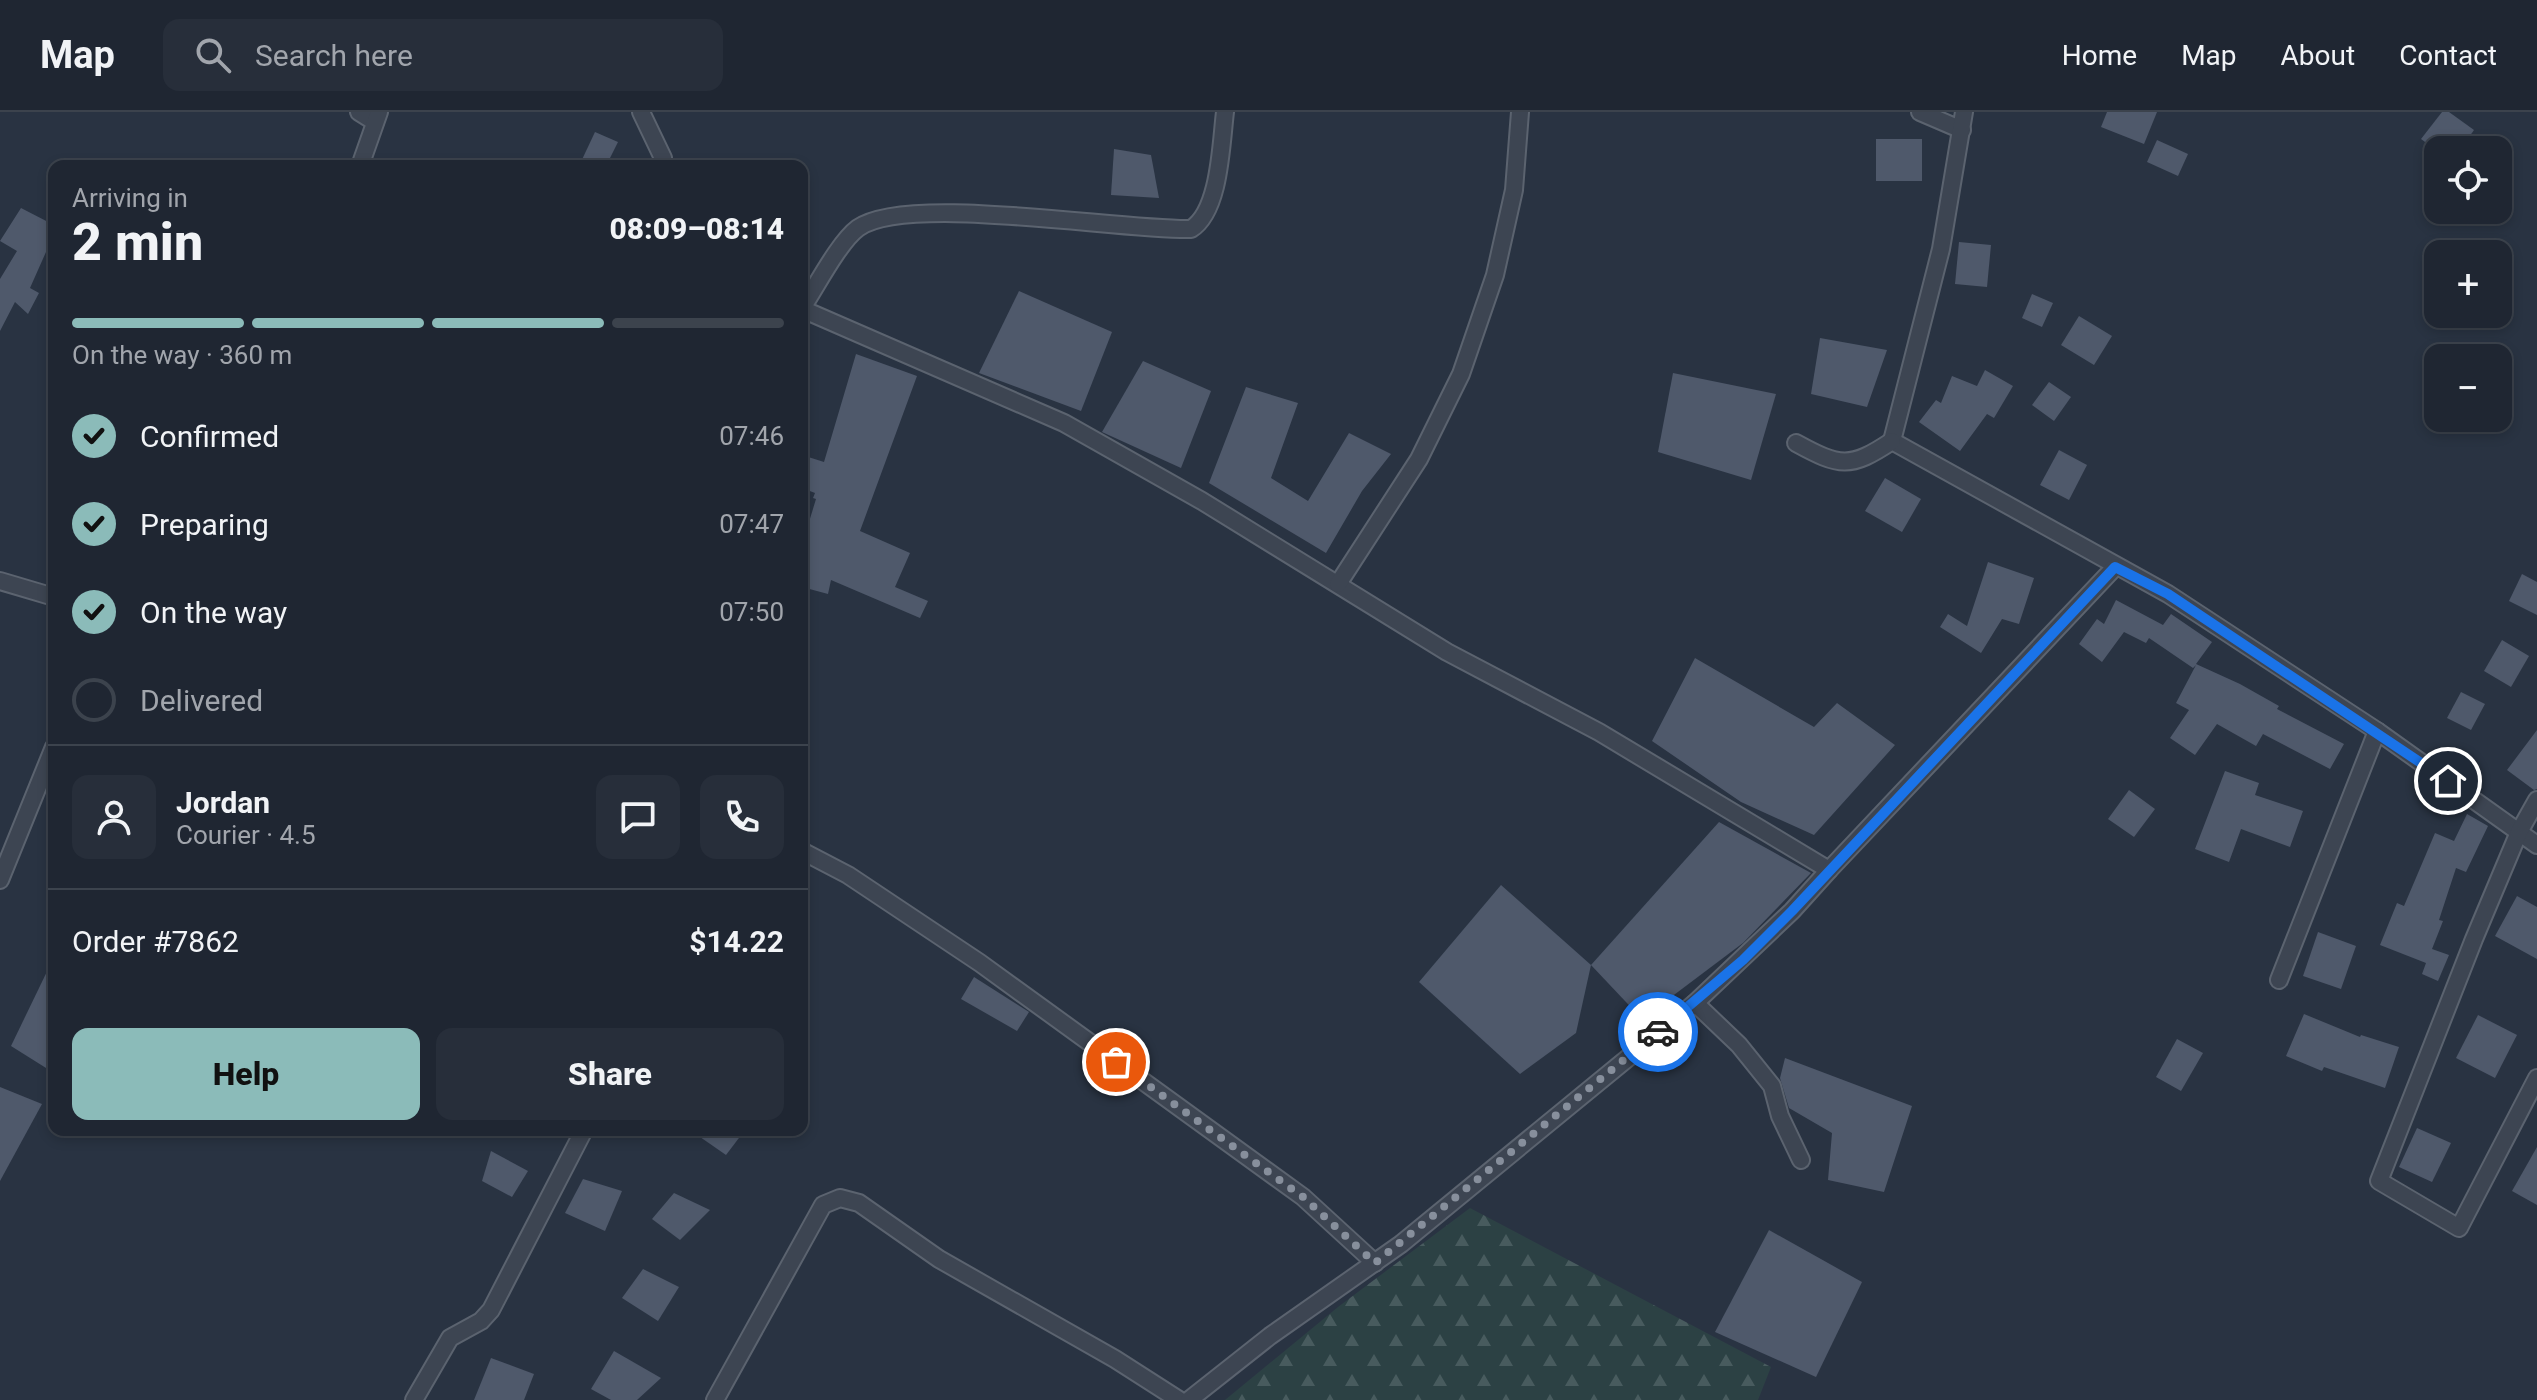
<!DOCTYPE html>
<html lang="en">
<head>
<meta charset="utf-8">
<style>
  body { margin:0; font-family:Roboto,sans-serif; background:#272e3a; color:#f1f3f6; height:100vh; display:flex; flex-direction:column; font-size:30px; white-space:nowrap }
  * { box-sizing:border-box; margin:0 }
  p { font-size:26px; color:#a1a5ac }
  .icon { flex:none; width:44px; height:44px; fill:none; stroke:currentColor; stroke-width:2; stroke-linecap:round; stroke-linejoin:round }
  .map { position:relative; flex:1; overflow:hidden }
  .panel { position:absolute; left:48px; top:48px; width:760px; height:976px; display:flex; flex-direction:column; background:#1f2632; border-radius:16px; box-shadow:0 4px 12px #0003,0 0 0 2px #3c434d }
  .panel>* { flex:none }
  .fabs { position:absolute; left:2424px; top:24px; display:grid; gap:16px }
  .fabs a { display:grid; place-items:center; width:88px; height:88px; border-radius:16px; background:#1f2632; box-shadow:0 4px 12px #0003,0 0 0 2px #3c434d; font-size:40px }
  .pin { position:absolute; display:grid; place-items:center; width:68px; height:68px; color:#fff; margin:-34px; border:4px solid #fff; border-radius:50%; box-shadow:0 2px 8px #0007 }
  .courier { position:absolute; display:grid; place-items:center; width:80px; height:80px; margin:-40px; border:6px solid #1a73e8; border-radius:50%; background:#fff; color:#222; box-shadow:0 2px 10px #0007 }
  .summary em { font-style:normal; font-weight:800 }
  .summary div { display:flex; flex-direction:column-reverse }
  .summary { display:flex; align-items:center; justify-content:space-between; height:136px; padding:0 24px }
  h1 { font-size:52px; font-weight:800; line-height:60px }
  .bar { display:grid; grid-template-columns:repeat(4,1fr); gap:12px 8px; align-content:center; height:96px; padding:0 24px }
  .bar i { height:10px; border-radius:6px; background:#3c434d }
  .bar .selected { background:#8bbbb9 }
  .bar p { grid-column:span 4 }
  .line { display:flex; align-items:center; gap:20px; padding:0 24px; border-top:2px solid #3c434d }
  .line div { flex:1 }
  .round { display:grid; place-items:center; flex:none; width:84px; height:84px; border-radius:16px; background:#272e3a }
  ol { padding:0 24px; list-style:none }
  li { display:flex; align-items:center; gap:24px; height:88px }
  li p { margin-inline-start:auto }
  li .icon { padding:8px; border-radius:50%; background:#8bbbb9; color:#111; stroke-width:4 }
  li:last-child { color:#a1a5ac }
  li i { width:44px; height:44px; border:4px solid #3c434d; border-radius:50% }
  .button { display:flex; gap:16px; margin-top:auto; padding:16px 24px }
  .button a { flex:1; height:92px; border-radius:16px; background:#8bbbb9; color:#111; font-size:32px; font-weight:800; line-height:92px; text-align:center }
  .button a+a { background:#272e3a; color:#f1f3f6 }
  header { display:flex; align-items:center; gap:48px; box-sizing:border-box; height:112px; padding:0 40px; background:#1f2632; border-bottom:2px solid #3c434d }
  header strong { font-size:38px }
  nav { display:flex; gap:44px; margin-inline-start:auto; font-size:28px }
  .search { width:560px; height:72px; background:#272e3a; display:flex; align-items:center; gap:20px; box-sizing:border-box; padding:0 28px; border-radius:16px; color:#a1a5ac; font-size:30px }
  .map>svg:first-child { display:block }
  .forest { fill:url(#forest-firs) }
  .building { fill:#4f596b }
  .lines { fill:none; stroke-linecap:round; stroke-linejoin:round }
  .minor-casing { stroke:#5b636f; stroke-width:20 }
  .minor { stroke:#3d4552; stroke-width:16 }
  .done { stroke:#878f9c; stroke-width:8; stroke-dasharray:0 14.4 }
  .route { stroke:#1a73e8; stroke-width:10 }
</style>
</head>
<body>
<header>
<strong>Map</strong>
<div class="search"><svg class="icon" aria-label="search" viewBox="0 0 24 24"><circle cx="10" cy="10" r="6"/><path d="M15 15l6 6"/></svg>Search here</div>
<nav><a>Home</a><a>Map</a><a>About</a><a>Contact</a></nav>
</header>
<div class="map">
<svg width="2537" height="1288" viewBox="0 0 2537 1288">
  <defs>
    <pattern id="forest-firs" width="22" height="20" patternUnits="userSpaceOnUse" patternTransform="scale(2)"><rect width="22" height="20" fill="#2c4144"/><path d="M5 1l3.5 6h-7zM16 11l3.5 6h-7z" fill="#485b5e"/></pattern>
  </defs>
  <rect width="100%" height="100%" fill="#293342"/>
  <path class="forest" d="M1470,1096l301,159 -13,33h-533l113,-93z"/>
  <g class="building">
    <path d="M2107,0h50l-13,32 -43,-17z"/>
    <path d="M2442,0h7l25,18 -14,20h-24l-15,-11z"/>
    <path d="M595,20l23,10 -12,24h-27z"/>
    <rect x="1876" y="27" width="46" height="42"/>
    <path d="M2157,28l31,14 -10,22 -31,-14z"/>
    <path d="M1114,37l37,6 8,43 -48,-3z"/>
    <path d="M21,96l33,17v9l-24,54 9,5 -11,21 -13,-12 -15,29v-52l17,-28 -17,-10z"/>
    <path d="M1959,130l32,3 -4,42 -32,-3z"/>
    <path d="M1019,179l93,41 -31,79 -102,-38z"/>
    <path d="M2032,182l21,9 -11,24 -20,-9z"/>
    <path d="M2079,204l33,20 -18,29 -33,-20z"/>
    <path d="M1820,226l67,12 -20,57 -56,-13z"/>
    <path d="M856,242l61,22 -57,155 50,22 -15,34 33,14 -8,17 -89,-38 -3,14 -26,-7v-42l14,-46 -3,-1 2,-5 -13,-5v-33l22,7z"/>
    <path d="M1143,249l68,30 -30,77 -79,-36z"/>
    <path d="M1985,258l28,16 -19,32 -7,-4 -27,37 -41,-29 17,-22 5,3 11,-27 25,10z"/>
    <path d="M1673,261l103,21 -25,86 -93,-28z"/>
    <path d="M2049,270l22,15 -17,24 -22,-16z"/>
    <path d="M1246,275l52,16 -27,75 37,23 41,-68 42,21 -29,37 -36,62 -117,-70z"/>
    <path d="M2059,338l28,15 -18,35 -29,-15z"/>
    <path d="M1885,366l36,21 -19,33 -37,-21z"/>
    <path d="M1988,450l46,16 -15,46 -17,-5 -21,34 -41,-26 8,-13 19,12z"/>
    <path d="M2522,462l15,8v33l-28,-14z"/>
    <path d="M2116,488l47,25 8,-11 41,28 -16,22 44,20 39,22 -2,3 67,35 -14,25 -67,-35 -7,12 -39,-22 -22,31 -25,-17 19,-28 -13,-7 20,-38 -3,3 -44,-30 -3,5 -22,-11 -22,30 -23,-18 18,-25 7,5z"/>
    <path d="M2502,528l27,16 -18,31 -27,-16z"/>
    <path d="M1695,546l119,69 23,-24 58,42 -81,90 -73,-33 -89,-61z"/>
    <path d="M2461,580l24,12 -14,26 -24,-12z"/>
    <path d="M2537,618v59l-3,1 -27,-20z"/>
    <path d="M2225,659l34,12 -4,12 48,16 -13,36 -49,-18 -12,33 -34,-13z"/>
    <path d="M2129,678l26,19 -21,28 -26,-18z"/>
    <path d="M2467,702l21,12 -22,46 -10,-4 -17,52 4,1 -11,28 17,6 -11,26 -16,-7 4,-11 -46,-18 17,-42 7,3 31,-73 19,8z"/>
    <path d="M1719,710l92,51 -68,70 -101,76 -51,-54z"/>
    <path d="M1501,773l90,80 -15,68 -56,41 -101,-92z"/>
    <path d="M2517,784l20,11v52l-42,-23z"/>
    <path d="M2318,820l38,14 -15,43 -38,-13z"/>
    <path d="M54,845v116l-43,-27z"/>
    <path d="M974,865l55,35 -12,19 -56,-32z"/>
    <path d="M2304,902l56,23 1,-2 38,12 -14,41 -61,-21 -2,4 -36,-15z"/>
    <path d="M2478,903l39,20 -22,43 -39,-20z"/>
    <path d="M2177,927l26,14 -22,38 -25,-14z"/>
    <path d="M1785,946l127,48 -28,86 -56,-12 4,-47 -43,-25 -9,-30z"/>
    <path d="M0,975l42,17 -42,77z"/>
    <path d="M2417,1016l34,15 -19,39 -33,-15z"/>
    <path d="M690,1018h55l-19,25z"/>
    <path d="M2537,1035v58l-25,-14z"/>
    <path d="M491,1039l37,20 -16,26 -30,-16z"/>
    <path d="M583,1067l39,12 -17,40 -40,-18z"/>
    <path d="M674,1081l36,17 -30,30 -28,-21z"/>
    <path d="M1769,1118l93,52 -46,95 -101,-45z"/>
    <path d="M643,1157l36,18 -21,34 -36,-23z"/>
    <path d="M614,1239l47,27 -24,22h-26l-20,-11z"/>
    <path d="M491,1246l43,16 -10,26h-50z"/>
  </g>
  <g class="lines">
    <defs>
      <g id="minor">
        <path d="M359,0l16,10"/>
        <path d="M641,0l22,46 -4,8"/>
        <path d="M1920,0l42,18"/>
        <path d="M1964,0l-23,137 -49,192 276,153 209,137 160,114"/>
        <path d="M360,54l19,-54"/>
        <path d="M802,196c14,-21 37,-66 56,-80 49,-35 264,3 333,1 29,-18 30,-85 34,-117"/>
        <path d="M802,197l262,114 138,78 245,151 152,80 230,138 286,-303"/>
        <path d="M1796,331c44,24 54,26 96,-2"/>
        <path d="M0,469l54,16"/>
        <path d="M1338,472l81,-125 42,-85 34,-99 19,-85 6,-78"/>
        <path d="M2537,688l-18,32 -45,107 -95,242 80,47 78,-150"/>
        <path d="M802,739l46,24 132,88 323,234 72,66"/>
        <path d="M0,768l54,-133"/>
        <path d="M2279,868l98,-249"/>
        <path d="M1695,891l44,42 33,41 8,30 21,44"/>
        <path d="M414,1288l36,-62 31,-17 10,-11 93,-180"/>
        <path d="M715,1288l108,-195 17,-7 19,5 80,56 176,100 64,41"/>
        <path d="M1189,1288l81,-64 131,-92 294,-241 97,-92 37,-41"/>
      </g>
    </defs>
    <use href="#minor" class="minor-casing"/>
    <use href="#minor" class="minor"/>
  </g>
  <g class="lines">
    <path class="done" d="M1116,950l187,135 72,66 283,-231"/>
    <path class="route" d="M1658,920l85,-72 49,-49 323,-344 53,27 280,187"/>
  </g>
</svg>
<div class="fabs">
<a><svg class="icon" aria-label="locate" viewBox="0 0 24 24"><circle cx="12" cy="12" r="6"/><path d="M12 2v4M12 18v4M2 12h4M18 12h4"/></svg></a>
<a>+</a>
<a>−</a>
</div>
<div class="pin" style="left:1116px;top:950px;background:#ea580c"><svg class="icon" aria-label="bag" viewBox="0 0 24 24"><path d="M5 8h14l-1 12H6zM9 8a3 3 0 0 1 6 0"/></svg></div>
<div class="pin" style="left:2448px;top:669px;background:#1f2937"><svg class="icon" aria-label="home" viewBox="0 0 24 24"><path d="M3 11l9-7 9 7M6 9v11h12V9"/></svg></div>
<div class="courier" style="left:1658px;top:920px"><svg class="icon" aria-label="car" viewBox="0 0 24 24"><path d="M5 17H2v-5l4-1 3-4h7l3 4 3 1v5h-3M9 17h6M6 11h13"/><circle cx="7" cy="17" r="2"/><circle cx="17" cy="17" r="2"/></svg></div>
<section class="panel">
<div class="summary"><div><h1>2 min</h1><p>Arriving in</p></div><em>08:09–08:14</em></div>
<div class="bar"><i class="selected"></i><i class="selected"></i><i class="selected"></i><i></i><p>On the way · 360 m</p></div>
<ol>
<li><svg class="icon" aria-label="check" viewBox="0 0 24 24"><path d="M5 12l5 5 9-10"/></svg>Confirmed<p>07:46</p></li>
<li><svg class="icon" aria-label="check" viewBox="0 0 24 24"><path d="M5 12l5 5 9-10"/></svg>Preparing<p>07:47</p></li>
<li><svg class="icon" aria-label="check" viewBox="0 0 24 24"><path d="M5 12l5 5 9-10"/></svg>On the way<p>07:50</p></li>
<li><i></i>Delivered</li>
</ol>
<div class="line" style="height:144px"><a class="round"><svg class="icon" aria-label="person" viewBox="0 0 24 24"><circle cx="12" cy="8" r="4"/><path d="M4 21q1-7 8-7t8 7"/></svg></a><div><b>Jordan</b><p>Courier · 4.5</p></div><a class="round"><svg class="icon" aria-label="chat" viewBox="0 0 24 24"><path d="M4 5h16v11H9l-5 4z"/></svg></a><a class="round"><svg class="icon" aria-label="phone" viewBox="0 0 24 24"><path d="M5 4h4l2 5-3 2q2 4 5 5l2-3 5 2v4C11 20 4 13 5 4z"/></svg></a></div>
<div class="line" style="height:104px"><div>Order #7862</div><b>$14.22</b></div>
<div class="button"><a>Help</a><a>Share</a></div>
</section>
</div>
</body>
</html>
